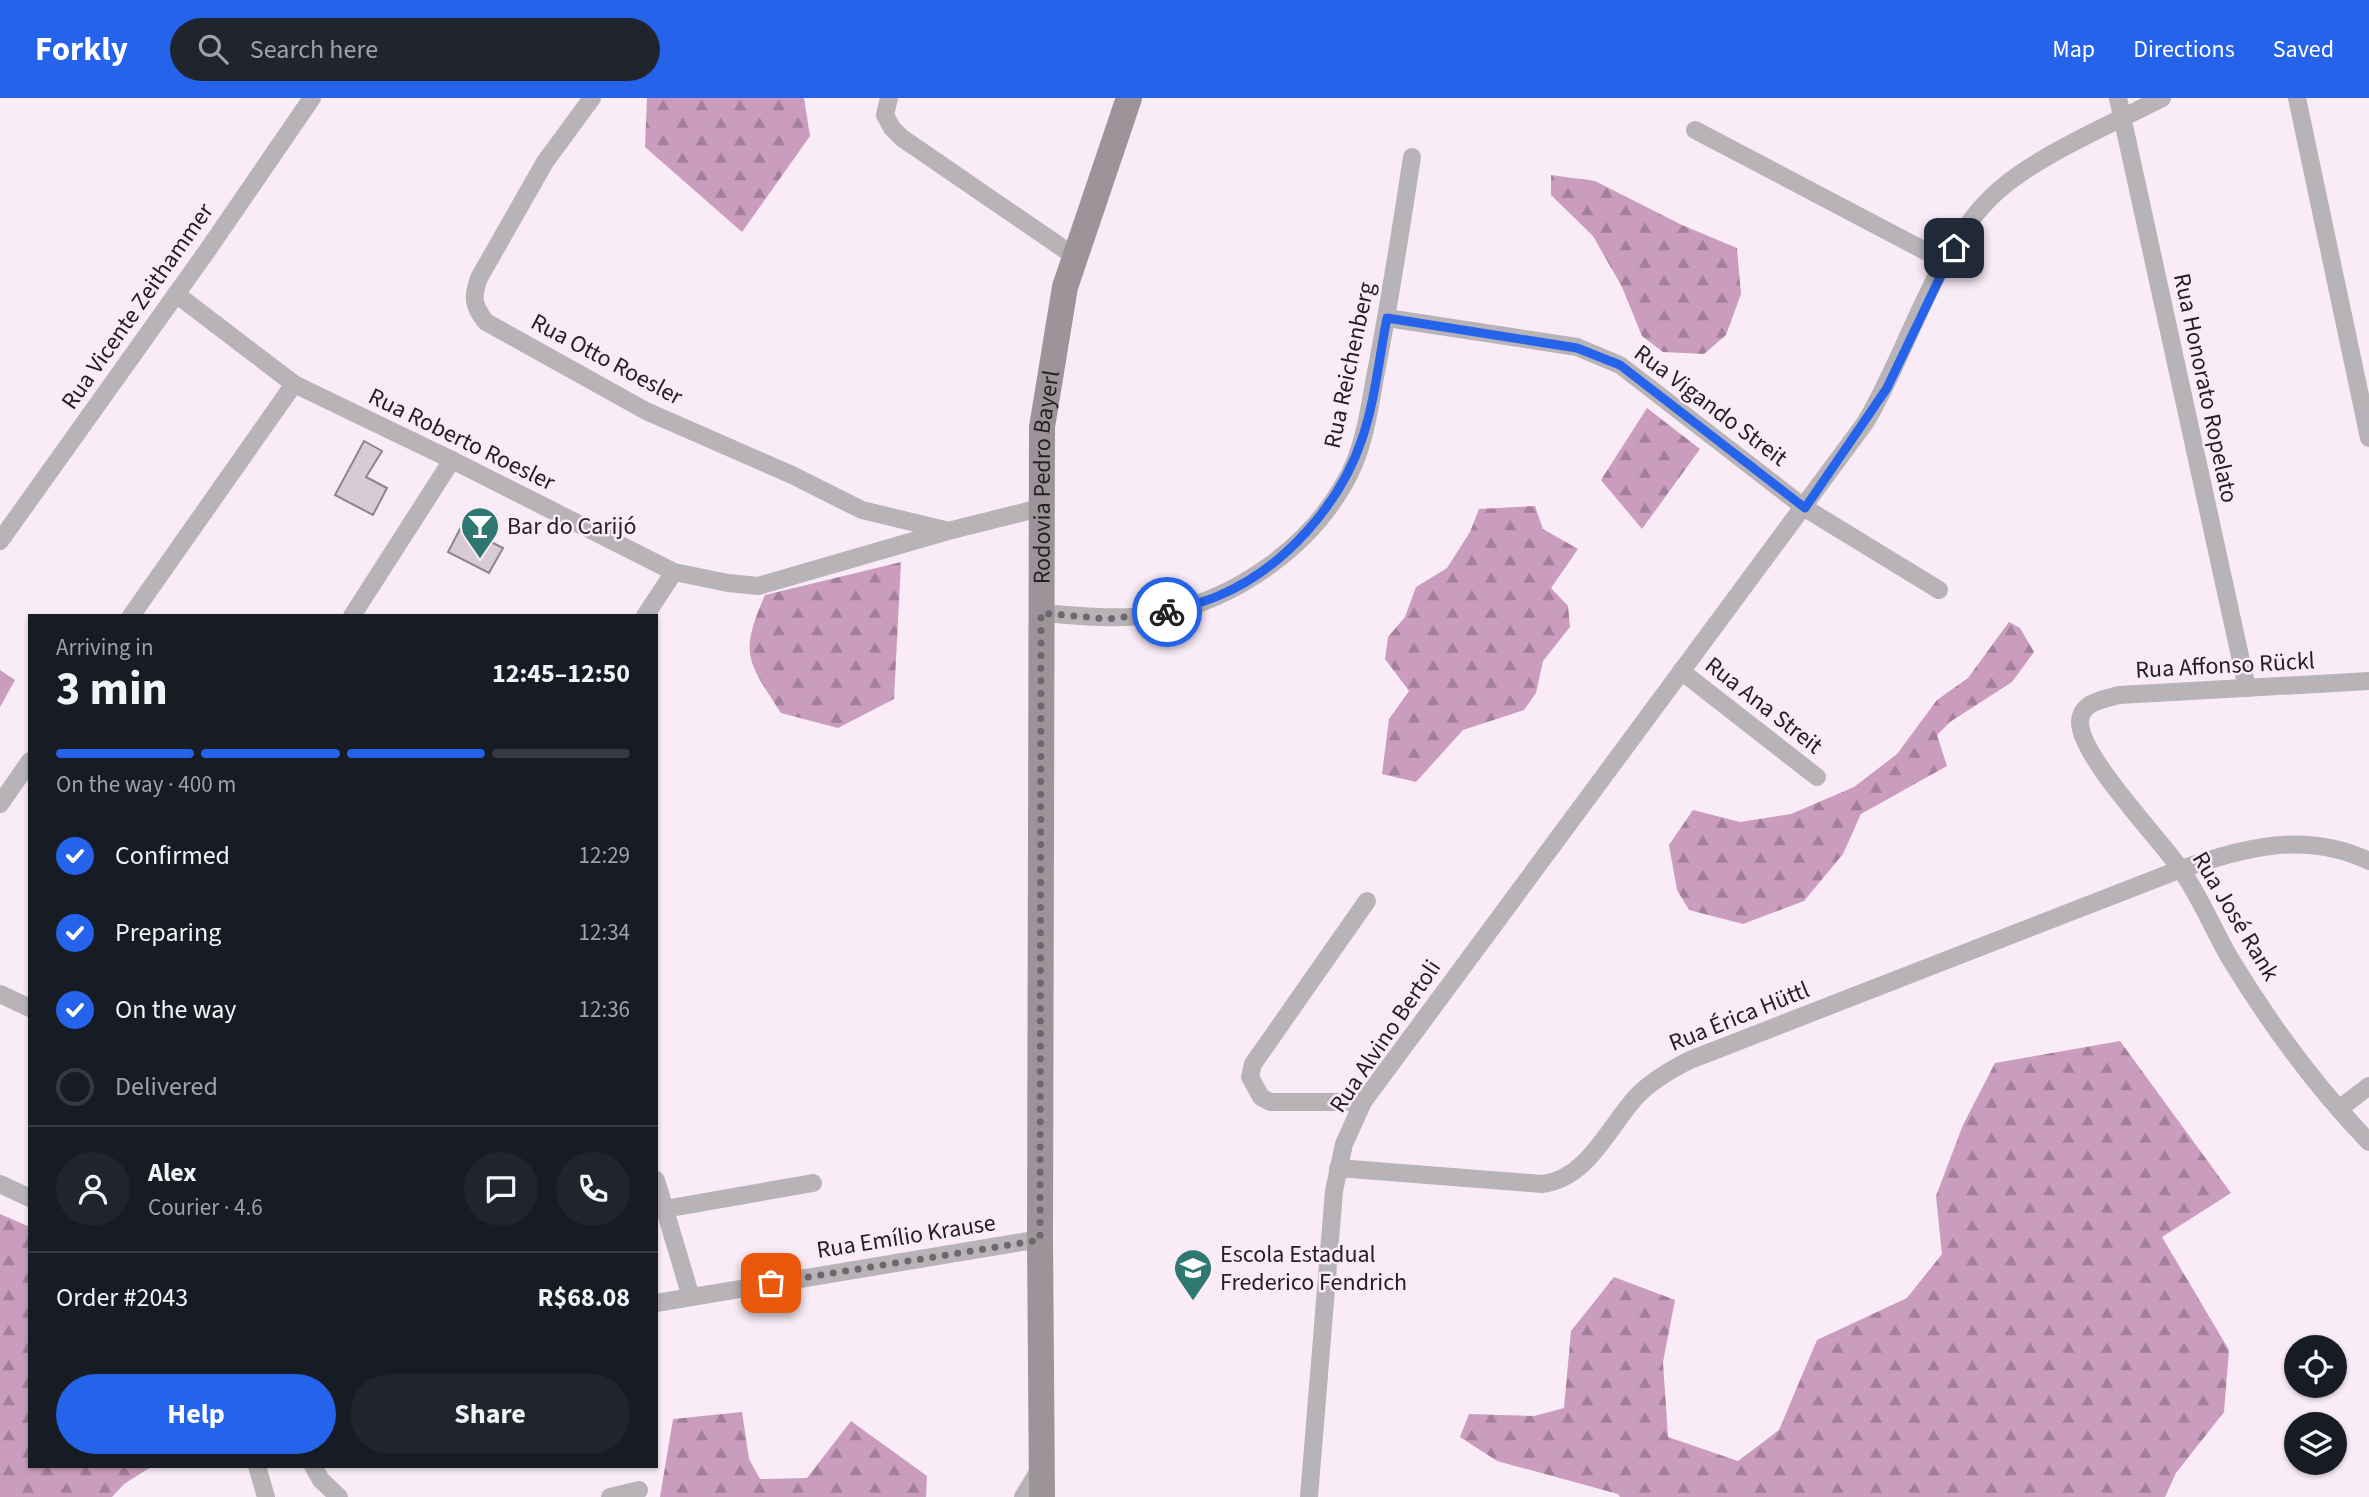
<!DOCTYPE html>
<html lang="en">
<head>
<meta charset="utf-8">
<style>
  body { margin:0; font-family:"Source Sans 3",sans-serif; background:#20242c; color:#f1f3f6; height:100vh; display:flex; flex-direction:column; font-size:26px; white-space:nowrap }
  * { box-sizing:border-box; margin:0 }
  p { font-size:23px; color:#9ea1a6 }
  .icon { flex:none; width:38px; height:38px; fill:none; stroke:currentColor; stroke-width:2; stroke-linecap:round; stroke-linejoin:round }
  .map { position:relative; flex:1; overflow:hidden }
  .panel { position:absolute; left:28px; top:516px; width:630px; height:854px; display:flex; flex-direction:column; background:#171b24; border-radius:0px; box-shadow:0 2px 5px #0004 }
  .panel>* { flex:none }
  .buttons { position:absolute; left:2284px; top:1237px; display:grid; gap:14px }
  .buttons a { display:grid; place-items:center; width:63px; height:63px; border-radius:50%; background:#171b24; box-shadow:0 2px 5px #0004; font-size:35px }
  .pin { position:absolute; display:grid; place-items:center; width:60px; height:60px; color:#fff; margin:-30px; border-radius:14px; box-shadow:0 4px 10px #0006 }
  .courier { position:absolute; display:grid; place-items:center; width:70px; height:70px; margin:-35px; border:5px solid #2563eb; border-radius:50%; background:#fff; color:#222; box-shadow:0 2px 9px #0007 }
  .head em { font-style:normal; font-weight:700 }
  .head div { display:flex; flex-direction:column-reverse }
  .head { display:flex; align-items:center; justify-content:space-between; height:119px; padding:0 28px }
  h1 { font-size:46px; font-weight:700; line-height:52px }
  .bar { display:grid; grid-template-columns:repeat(4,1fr); gap:10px 7px; align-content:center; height:84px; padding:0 28px }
  .bar i { height:9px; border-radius:5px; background:#363941 }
  .bar .active { background:#2563eb }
  .bar p { grid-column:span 4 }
  .line { display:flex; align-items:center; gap:18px; padding:0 28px; border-top:2px solid #363941 }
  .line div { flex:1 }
  .round { display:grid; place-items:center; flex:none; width:74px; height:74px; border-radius:37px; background:#20242c }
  ol { padding:0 28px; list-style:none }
  li { display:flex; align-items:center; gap:21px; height:77px }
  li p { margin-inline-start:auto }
  li .icon { padding:7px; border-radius:50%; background:#2563eb; color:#fff; stroke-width:4 }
  li:last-child { color:#9ea1a6 }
  li i { width:38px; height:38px; border:4px solid #363941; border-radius:50% }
  .button { display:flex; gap:14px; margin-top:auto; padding:14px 28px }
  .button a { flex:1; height:80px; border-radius:42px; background:#2563eb; color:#fff; font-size:28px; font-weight:700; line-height:80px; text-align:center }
  .button a+a { background:#20242c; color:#f1f3f6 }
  header { display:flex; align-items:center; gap:42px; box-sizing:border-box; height:98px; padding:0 35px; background:#2563eb; color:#fff }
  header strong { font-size:33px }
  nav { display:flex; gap:38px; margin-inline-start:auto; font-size:24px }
  .search { width:490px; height:63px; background:#20242c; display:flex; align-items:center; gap:18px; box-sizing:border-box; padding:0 24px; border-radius:38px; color:#9ea1a6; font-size:26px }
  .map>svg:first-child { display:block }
  .forest { fill:url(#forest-firs) }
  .building { fill:#d8cbd4; stroke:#90838c; stroke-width:2 }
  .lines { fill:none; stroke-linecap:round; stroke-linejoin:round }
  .street { stroke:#b8b3b7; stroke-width:18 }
  .secondary { stroke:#9d949a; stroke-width:26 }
  .done { stroke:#70676e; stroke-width:7; stroke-dasharray:0 12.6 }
  .route { stroke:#2563eb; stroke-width:9 }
  .labels { text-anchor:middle; stroke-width:5; stroke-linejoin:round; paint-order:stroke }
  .street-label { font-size:24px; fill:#252024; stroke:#faecf6 }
  .poi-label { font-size:24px; fill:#252024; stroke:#faecf6; text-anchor:start }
</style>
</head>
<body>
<header>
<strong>Forkly</strong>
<div class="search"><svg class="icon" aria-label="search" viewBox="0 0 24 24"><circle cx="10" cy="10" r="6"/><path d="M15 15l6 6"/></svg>Search here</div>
<nav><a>Map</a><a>Directions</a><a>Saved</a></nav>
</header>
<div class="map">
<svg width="2369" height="1399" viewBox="0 0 2369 1399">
  <defs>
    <pattern id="forest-firs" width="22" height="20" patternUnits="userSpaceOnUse" patternTransform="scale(1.75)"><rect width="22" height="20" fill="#ca9cbd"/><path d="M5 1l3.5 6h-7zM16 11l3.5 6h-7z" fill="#a47f99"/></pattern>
  </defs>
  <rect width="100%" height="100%" fill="#faecf6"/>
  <g class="forest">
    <path d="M647,0h157l6,38 -68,96 -97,-85z"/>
    <path d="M1551,77l44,6 87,44 55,23 4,46 -15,41 -22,19 -41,-2 -21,-16 -20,-49 -29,-51 -42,-41z"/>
    <path d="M1647,310l53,41 -58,80 -41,-49z"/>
    <path d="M1535,408l8,23 35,20 -27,39 17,18 2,21 -27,34 -7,32 -12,17 -61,20 -47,52 -34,-8 7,-55 20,-28 -24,-32 3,-22 17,-20 11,-30 31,-19 23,-36 9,-23z"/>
    <path d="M901,464l-7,137 -56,29 -57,-15c-34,-53 -42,-58 -16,-118z"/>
    <path d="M2009,524l11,6 14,24 -22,30 -62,40 -13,13 10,31 -86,48 -18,40 -39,47 -61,23 -54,-14 -12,-20 -8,-45 24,-35 47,12 51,-8 63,-27 43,-33 40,-54 31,-22z"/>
    <path d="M0,572l15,10 -15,27z"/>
    <path d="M2120,943l111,152 -69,44 67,113 -5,62 -48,61 -11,24h-545l-2,-3 -121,-33 -37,-24 9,-23 65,2 30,-8 7,-77 43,-54 61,23 -12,62 5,75 70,24 41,-31 38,-90 90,-42 35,-44 -6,-58 27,-71 32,-62z"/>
    <path d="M0,1116l30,13v239l121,1 -27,17 -12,13h-112z"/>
    <path d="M742,1314l7,47 11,20 47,-1 44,-57 76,55 -1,21h-266l13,-78z"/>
  </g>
  <g class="building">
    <path d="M364,343l18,10 -16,26 21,11 -14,27 -38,-20z"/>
    <path d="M461,429l42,21 -14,25 -41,-21z"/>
  </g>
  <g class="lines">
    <g class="street">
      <path d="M592,0l-47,64 -66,116c-7,19 -6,28 7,44l160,89 146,64 70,35 83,20"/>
      <path d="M889,0l-4,17 7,13 10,10 172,118"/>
      <path d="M2118,0l129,590"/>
      <path d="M2297,0l72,340"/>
      <path d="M1695,32l251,132"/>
      <path d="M176,196l118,90 158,76 222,112 54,11 30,3 190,-55 92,-23"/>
      <path d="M1387,220l190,29 43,18 185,143 134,82"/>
      <path d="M0,443l207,-290 105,-153"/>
      <path d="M1041,515c41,3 81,8 122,0 71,-13 145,-65 181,-129 20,-33 25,-74 32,-112 14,-71 25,-143 36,-215"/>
      <path d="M131,518l163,-232"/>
      <path d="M352,518l100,-156"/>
      <path d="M645,518l29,-44"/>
      <path d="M1681,573l136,106"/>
      <path d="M2369,583l-250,14c-15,4 -39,7 -39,28 1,34 78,114 99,144 21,28 34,63 52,93 39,64 86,128 138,182"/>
      <path d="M0,706l30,-43"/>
      <path d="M0,896l30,14"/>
      <path d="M1363,1004h-93l-9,-5 -11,-20 3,-13 114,-163"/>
      <path d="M2339,1011l30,-23"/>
      <path d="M1338,1070l204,16c45,-5 66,-56 94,-87 15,-16 34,-27 54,-37l491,-191c64,-21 124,-39 188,-8"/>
      <path d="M656,1082l35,117"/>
      <path d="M0,1086l30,14"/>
      <path d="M665,1111l148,-26"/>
      <path d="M656,1205l384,-64"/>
      <path d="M257,1368l9,31"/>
      <path d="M313,1368l8,14 18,17"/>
      <path d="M610,1399l29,-7"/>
      <path d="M1023,1399l17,-28"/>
      <path d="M1309,1399l25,-306 10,-47 19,-42 502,-679c44,-72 70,-178 135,-234 42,-36 112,-65 162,-91"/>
    </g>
    <path class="secondary" id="s1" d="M1042,1399l-2,-258 2,-812 23,-140 64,-189"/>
  </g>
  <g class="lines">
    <path class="done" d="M771,1185l269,-43 1,-627 67,6 59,-7"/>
    <path class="route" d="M1167,514c17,-5 35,-9 51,-16 65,-27 122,-91 144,-157 13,-38 17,-81 25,-121l190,30 43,17 185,143 82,-120 67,-140"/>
  </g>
  <defs>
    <symbol id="bar-pin" viewBox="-11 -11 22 30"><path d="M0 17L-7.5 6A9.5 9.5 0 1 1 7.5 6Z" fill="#2f7771" stroke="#faecf6"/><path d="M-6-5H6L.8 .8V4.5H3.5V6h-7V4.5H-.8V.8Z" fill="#fff"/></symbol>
    <symbol id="school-pin" viewBox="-11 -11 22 30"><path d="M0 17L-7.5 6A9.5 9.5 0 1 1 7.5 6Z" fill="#2f7771" stroke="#faecf6"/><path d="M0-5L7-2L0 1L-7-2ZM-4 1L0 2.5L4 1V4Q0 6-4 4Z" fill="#fff"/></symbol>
  </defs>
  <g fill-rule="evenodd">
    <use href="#bar-pin" x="458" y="406" width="44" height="60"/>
    <use href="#school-pin" x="1171" y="1148" width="44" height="60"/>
  </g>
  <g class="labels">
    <g class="street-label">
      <text transform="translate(137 208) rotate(-55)" y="8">Rua Vicente Zeithammer</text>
      <text transform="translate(607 261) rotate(28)" y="8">Rua Otto Roesler</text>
      <text transform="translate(1349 267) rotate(-78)" y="8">Rua Reichenberg</text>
      <text transform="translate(2206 290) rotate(78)" y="8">Rua Honorato Ropelato</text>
      <text transform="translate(1711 307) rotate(37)" y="8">Rua Vigando Streit</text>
      <text transform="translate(462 341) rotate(26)" y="8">Rua Roberto Roesler</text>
      <text dy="8" stroke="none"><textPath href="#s1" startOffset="1020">Rodovia Pedro Bayerl</textPath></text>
      <text transform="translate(2225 567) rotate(-3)" y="8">Rua Affonso Rückl</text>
      <text transform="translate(1764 607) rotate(38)" y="8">Rua Ana Streit</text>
      <text transform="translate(2236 818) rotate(59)" y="8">Rua José Rank</text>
      <text transform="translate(1739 918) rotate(-22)" y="8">Rua Érica Hüttl</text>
      <text transform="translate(1385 938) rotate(-56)" y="8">Rua Alvino Bertoli</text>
      <text transform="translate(906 1138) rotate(-9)" y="8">Rua Emílio Krause</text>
    </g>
    <g class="poi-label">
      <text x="507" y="436">Bar do Carijó</text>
      <text x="1220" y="1164">Escola Estadual<tspan x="1220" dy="28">Frederico Fendrich</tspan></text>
    </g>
  </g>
</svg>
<div class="buttons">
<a><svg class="icon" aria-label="locate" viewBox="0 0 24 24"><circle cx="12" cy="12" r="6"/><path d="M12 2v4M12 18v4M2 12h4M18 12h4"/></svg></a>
<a><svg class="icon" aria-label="layers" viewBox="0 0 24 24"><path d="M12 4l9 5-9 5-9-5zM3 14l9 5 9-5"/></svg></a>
</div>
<div class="pin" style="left:771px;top:1185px;background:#ea580c"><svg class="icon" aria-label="bag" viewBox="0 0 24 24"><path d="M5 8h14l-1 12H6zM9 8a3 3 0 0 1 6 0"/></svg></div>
<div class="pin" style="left:1954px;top:150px;background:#1f2937"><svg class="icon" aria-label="home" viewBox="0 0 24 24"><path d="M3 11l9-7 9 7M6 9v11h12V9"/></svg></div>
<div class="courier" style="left:1167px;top:514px"><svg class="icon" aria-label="bike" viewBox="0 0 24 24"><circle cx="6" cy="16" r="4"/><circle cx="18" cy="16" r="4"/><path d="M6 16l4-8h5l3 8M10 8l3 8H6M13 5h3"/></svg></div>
<section class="panel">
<div class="head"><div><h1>3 min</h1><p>Arriving in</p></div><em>12:45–12:50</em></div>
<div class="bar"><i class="active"></i><i class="active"></i><i class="active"></i><i></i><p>On the way · 400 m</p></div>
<ol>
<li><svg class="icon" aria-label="check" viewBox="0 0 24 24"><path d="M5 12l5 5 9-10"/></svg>Confirmed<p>12:29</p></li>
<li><svg class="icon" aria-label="check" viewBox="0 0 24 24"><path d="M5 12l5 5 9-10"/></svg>Preparing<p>12:34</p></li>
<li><svg class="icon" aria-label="check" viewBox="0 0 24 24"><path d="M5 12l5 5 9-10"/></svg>On the way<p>12:36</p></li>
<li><i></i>Delivered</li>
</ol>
<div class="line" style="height:126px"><a class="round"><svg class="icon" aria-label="person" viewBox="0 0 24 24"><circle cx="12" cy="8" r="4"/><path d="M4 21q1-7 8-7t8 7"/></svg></a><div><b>Alex</b><p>Courier · 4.6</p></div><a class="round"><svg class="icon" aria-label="chat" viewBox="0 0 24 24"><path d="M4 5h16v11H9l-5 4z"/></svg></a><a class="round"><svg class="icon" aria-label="phone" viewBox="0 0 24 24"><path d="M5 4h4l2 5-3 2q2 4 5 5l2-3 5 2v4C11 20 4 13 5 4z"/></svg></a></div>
<div class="line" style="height:91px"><div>Order #2043</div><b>R$68.08</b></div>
<div class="button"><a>Help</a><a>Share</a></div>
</section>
</div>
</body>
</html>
